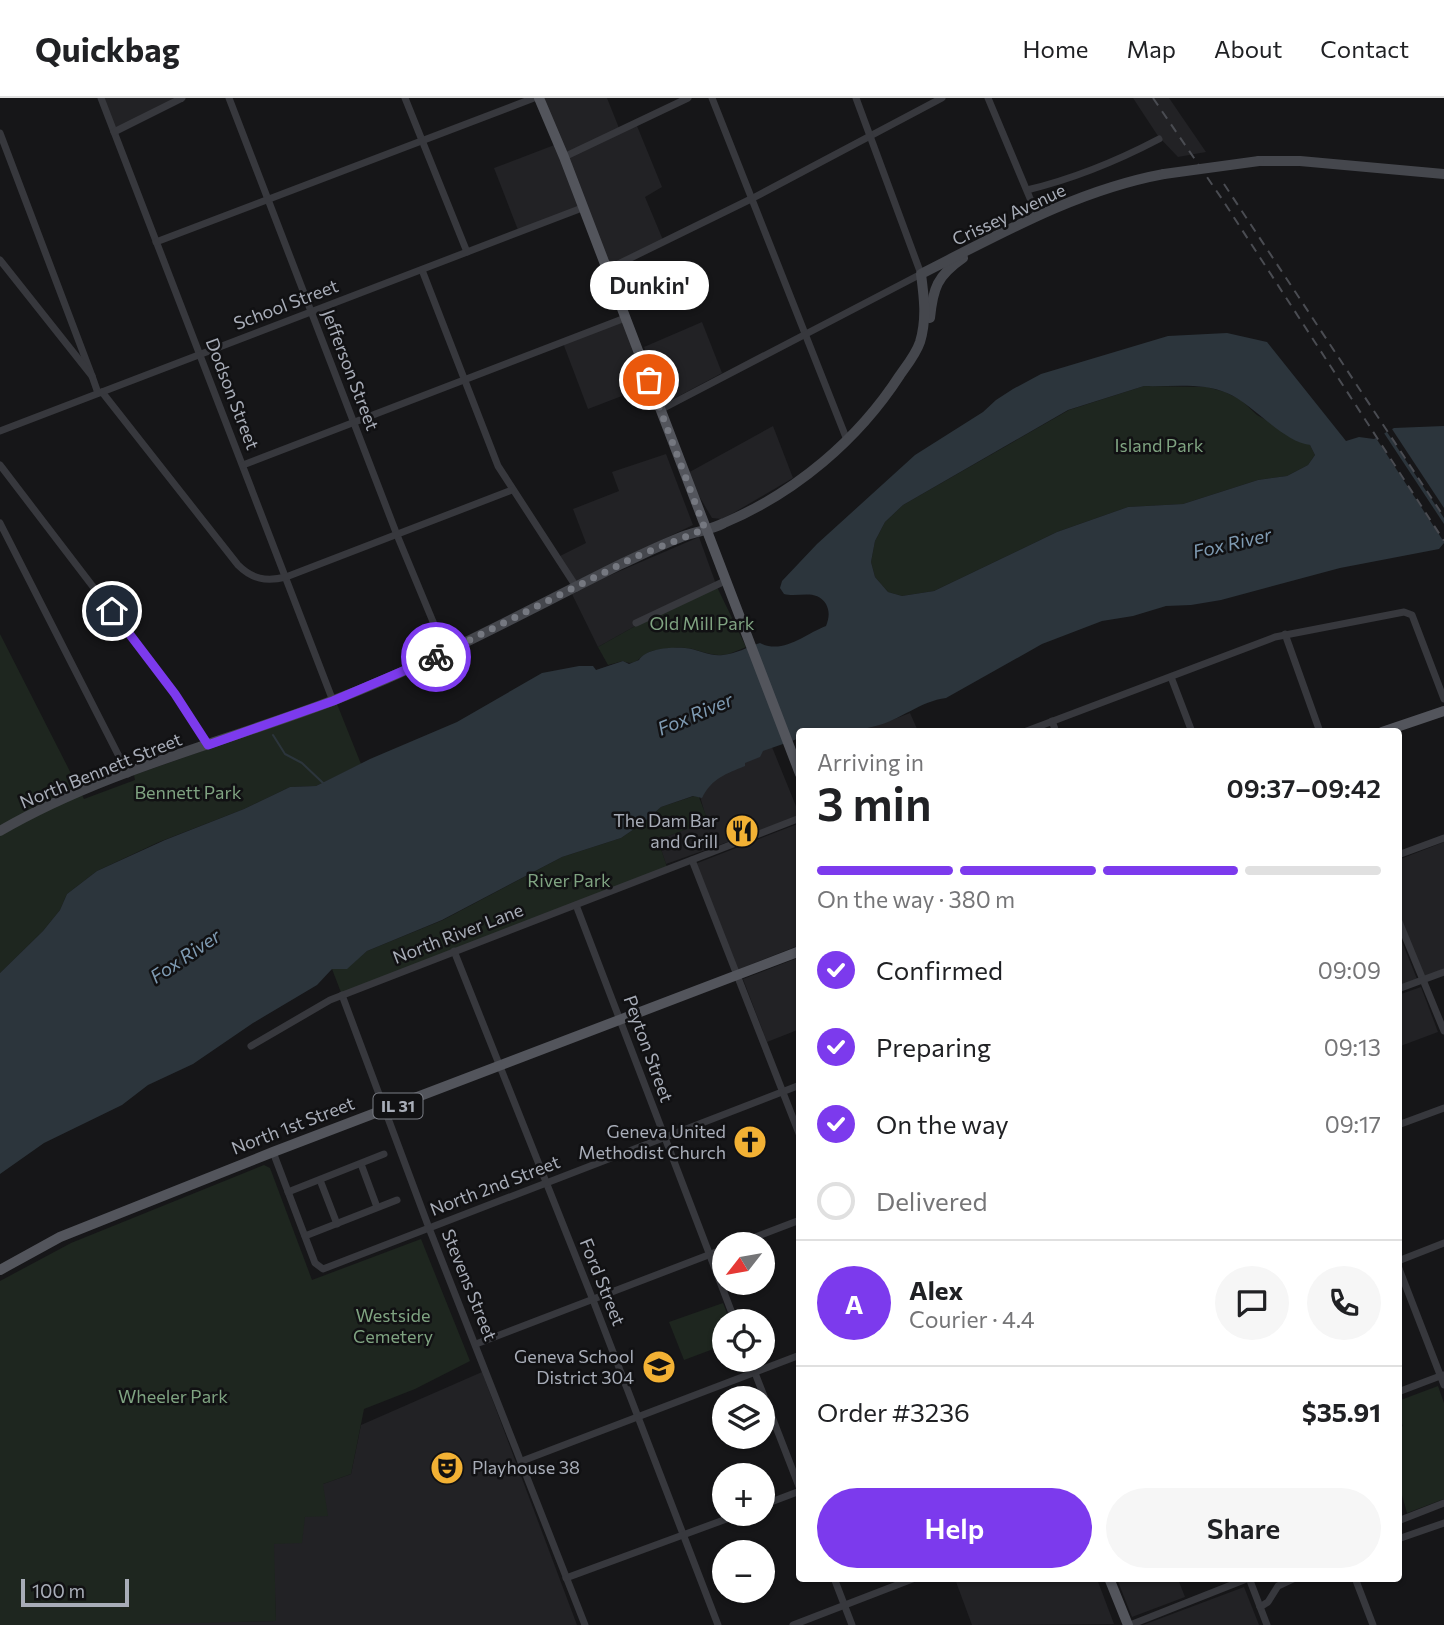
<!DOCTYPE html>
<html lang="en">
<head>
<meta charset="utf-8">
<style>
  body { margin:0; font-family:Commissioner,sans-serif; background:#f6f6f6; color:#202124; height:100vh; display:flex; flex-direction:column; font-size:26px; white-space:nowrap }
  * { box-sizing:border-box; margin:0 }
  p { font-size:23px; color:#757577 }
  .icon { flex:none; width:38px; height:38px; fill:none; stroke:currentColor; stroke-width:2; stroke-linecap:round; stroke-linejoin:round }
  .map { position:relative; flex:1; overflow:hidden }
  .panel { position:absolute; left:796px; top:630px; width:606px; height:854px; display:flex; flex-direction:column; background:#fff; border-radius:7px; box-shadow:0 2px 5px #0004 }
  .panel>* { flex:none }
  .needle { width:46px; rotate:239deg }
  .fabs { position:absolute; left:712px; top:1134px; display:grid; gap:14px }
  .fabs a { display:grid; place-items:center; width:63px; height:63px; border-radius:50%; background:#fff; box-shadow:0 2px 5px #0004; font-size:35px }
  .scale { position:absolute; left:21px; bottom:18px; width:108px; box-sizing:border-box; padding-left:7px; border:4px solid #a8adb8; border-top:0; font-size:19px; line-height:24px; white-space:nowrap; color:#a8adb8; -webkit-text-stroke:5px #111113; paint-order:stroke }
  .pin { position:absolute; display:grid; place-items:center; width:60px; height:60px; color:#fff; margin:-30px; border:4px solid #fff; border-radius:50%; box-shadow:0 2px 7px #0007 }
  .courier { position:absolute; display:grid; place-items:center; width:70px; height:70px; margin:-35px; border:5px solid #7c3aed; border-radius:50%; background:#fff; color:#222; box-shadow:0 2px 9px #0007 }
  .bubble { position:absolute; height:49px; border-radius:24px; background:#fff; box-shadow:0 2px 5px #0004; font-size:23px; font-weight:600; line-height:49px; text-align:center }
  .summary em { font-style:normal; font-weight:600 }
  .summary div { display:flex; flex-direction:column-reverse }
  .summary { display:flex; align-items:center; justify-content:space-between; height:119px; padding:0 21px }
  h1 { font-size:46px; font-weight:600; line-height:52px }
  .bar { display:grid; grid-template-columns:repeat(4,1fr); gap:10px 7px; align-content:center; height:84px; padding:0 21px }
  .bar i { height:9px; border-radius:5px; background:#e0e0e0 }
  .bar .on { background:#7c3aed }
  .bar p { grid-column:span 4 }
  .line { display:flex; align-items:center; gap:18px; padding:0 21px; border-top:2px solid #e0e0e0 }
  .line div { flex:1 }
  .round { display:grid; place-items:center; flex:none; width:74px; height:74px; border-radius:37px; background:#f6f6f6 }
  ol { padding:0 21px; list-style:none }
  li { display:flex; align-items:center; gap:21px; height:77px }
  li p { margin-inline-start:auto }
  li .icon { padding:7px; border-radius:50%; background:#7c3aed; color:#fff; stroke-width:4 }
  li:last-child { color:#757577 }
  li i { width:38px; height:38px; border:4px solid #e0e0e0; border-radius:50% }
  .primary-button { display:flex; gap:14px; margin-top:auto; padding:14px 21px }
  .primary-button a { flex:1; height:80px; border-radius:42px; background:#7c3aed; color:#fff; font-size:28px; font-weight:600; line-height:80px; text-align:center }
  .primary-button a+a { background:#f6f6f6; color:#202124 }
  header { display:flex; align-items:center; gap:42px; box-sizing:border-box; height:98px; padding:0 35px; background:#fff; border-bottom:2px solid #e0e0e0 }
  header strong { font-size:33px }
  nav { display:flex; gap:38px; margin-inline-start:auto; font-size:24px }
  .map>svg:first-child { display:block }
  .built { fill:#222225 }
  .green { fill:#1e261f }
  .water { fill:#2c353c; fill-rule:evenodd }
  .pier { fill:#161618 }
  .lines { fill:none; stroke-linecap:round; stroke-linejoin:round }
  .stream { stroke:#2c353c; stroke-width:2 }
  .street { stroke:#37383d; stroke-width:7 }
  .secondary { stroke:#45474d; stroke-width:10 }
  .primary { stroke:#53555c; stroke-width:10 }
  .rail { stroke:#4a4c52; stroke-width:2; stroke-dasharray:9 7; stroke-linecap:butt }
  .secondary-bridge { stroke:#45474d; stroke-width:10 }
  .done { stroke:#757880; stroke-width:7; stroke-dasharray:0 12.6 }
  .route { stroke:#7c3aed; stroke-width:9 }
  .labels { text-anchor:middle; stroke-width:5; stroke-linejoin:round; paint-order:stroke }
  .shield { fill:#111113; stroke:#7b7e86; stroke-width:2 }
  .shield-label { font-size:16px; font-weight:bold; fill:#a8adb8 }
  .street-label { font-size:18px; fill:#a8adb8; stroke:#111113 }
  .park-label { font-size:18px; fill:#7fa381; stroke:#111113 }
  .poi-label { font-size:18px; fill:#a8adb8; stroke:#111113; text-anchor:end }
  .water-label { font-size:19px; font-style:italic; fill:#7f9bb3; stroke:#111113 }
</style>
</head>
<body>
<header>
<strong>Quickbag</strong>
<nav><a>Home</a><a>Map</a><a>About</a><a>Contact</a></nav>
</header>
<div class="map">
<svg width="1444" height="1527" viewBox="0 0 1444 1527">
  <rect width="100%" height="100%" fill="#161618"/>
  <g class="built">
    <path d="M103,0h74l-62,31z"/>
    <path d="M541,0h66l12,30 16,-7 27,66 -17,10 18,43 -56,28z"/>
    <path d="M1133,0h36l37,54 -28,5 -20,-21z"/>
    <path d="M557,46l23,63 -62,23 -24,-62z"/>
    <path d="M623,222l25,66 -60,23 -25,-66z"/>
    <path d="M702,224l20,51 -56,30 -22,-56z"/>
    <path d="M773,328l20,52 -58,34 -13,7 -10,-1 -26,-44z"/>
    <path d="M666,356l27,71 -119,57 -16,-25 28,-14 -13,-34 46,-18 -7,-19z"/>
    <path d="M699,439l18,50 -55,24 -64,36 -27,-55z"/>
    <path d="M910,615l8,18 -75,1 33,-6z"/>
    <path d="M772,649l28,69 -134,48 -8,-24 49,-19 -13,-46z"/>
    <path d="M800,725v122l-63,25 -42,-106z"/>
    <path d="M1444,744v127l-21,8 -25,-64v-53z"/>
    <path d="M1398,834l19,47 -19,7z"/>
    <path d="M800,859v72l-33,13 -24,-63z"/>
    <path d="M1421,889l17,45 -40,15v-52z"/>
    <path d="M482,1274l95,253h-453v-2l152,-2 -3,-78 32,-26 18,-33 28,-10 10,-49z"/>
    <path d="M955,1481h142l17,45 -142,1z"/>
    <path d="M1117,1481h61l7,18 -53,20z"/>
    <path d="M1244,1489l15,38h-116z"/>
  </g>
  <g class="green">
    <path d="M1144,288l63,1 18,5 16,8 16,15 53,30 5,10 -7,10 -21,11 -29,4 -75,24 -55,3 -71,25 -123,59 -32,5 -14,-4 -13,-15 -4,-15 4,-21 10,-19 18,-17 166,-95z"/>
    <path d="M717,489l29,60c-8,3 -18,9 -27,8 -11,0 -22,-6 -33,-7 -9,-1 -25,1 -34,3 -12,3 -15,17 -29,10l-15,4 -10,-18 64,-36z"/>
    <path d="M0,536l84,165 51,-19 -1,-5 203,-71 24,60 -45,22 -26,1 -46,22 -85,33 -62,29 -30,23 -7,16 -17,21 -43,42z"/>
    <path d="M694,698l5,1 9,24 -50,19 10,30 -326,125 -10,-26 15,-1 20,-17 76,-31 119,-63 59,-19 22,-15 18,-16z"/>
    <path d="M264,1067l6,3 42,112 109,-41 49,122 -55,28 -51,20 -13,65 -28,10 5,32 -23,1 -3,26 -28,1 2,77 -152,4h-124v-344l71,-38z"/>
    <path d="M723,1205l7,18h-6v24l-40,15 -15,-38z"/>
    <path d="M1438,1288l6,17v96l-37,14 -9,-32v-52l5,-3 -5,-12v-13z"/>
  </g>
  <path class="water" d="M1227,235l40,9 79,99 13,-4 15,2 20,-11 50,-2v117l-5,6 -99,19 -119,32 -30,5 -25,1 -33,10 -31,5 -60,23 -96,54c-25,3 -46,22 -70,28 -25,7 -51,5 -76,6v6l-37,13 -3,6 -15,6v3c-19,8 -33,12 -43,32l-9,-2 -32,11 -18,16 -22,15 -59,19 -120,63 -75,31 -20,18h-15l-15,16 -64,38 -60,41 -45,21 -26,20 -78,38 -44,31v-201l43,-42 17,-21 7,-16 30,-23 68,-31 79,-31 46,-22 26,-1 54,-27 87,-37 85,-49 37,-7h14l3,4 27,-9 6,3 10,-4c7,-12 33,-13 46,-12 13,1 25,9 38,7 12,-1 25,-8 37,-12 23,12 45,-9 66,-17 3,-8 4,-14 0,-22 -10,-16 -28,-6 -42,-10l-4,-6 2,-7 35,-37 98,-89 68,-43 13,-12 17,-11 28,-15 127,-38zM1144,288c27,1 58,-4 83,7 26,11 56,49 83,52l5,10 -7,10 -21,11 -29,4 -75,24 -55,3 -71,25 -123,59 -32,5 -14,-4 -13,-15 -4,-15 4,-21 10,-19 18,-17 165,-95z"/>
  <g class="pier">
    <path d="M1390,328l54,82v10l-59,-89z"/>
    <path d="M1382,332l62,94v18l-70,-107z"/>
  </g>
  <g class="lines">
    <path class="stream" d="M273,637l12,19 17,9 21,20"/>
    <g class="street">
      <path d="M101,0l232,603"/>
      <path d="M229,0l168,437 49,118"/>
      <path d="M405,0l62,154"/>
      <path d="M712,0l135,342"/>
      <path d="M988,0l49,117"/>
      <path d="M114,34l68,-34"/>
      <path d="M0,35l92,243"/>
      <path d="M564,59l124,-59"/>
      <path d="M1027,92c46,-11 90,-29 132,-51"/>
      <path d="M156,144l378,-144"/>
      <path d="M0,162l92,116 6,17"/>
      <path d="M422,172l76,196 79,122"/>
      <path d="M606,172l147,-72 189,-100"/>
      <path d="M102,294l136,173c14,14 28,17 48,12l226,-87"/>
      <path d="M660,312l261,-136 -65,-176"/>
      <path d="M0,333l582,-223"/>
      <path d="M0,367l175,229 33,51"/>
      <path d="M243,367l382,-147"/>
      <path d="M0,425l128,251"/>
      <path d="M636,525l89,-42"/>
      <path d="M1285,536l35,98"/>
      <path d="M1171,579l21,55"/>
      <path d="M1052,623l4,11"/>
      <path d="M1024,634l251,-95 129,-25 8,3 32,84"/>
      <path d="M1398,757l46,-17"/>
      <path d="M692,762l108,276"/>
      <path d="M576,807l159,416"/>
      <path d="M1398,821l46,112"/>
      <path d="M454,853l139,349 125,325"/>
      <path d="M1398,891l46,-17"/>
      <path d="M342,897l87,233 156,397"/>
      <path d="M251,948l79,-46 470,-182"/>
      <path d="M1398,1027l46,-17"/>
      <path d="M273,1054l42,111 8,6 477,-184"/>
      <path d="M361,1066l16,43"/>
      <path d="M320,1082l17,44"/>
      <path d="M288,1094l96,-38"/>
      <path d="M305,1138l92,-36"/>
      <path d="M737,1146l63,-24"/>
      <path d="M1398,1163l46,-18"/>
      <path d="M1398,1168l46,119"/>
      <path d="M476,1246l248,-95"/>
      <path d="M750,1262l50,129"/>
      <path d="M1398,1294l45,-17"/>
      <path d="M522,1363l278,-106"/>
      <path d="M763,1407l37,-14"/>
      <path d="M1398,1423l46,-18"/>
      <path d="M1398,1441l46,-16"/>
      <path d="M566,1480l174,-64"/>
      <path d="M834,1480l18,47"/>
      <path d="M1249,1480l18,47"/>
      <path d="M1355,1480l18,47"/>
      <path d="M1260,1509l8,-5 10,-16 17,-8"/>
      <path d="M793,1527l122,-47"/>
      <path d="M1130,1527l119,-47"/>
    </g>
    <g class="secondary">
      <path d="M1259,63h41l144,13"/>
      <path d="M930,220c3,-30 7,-42 33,-60"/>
      <path d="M0,733c103,-60 222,-88 332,-130 100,-38 192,-89 287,-136 22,-10 45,-22 68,-30 12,-4 26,-6 37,-12 71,-30 134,-83 176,-148 7,-10 16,-21 20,-33 7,-23 4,-45 1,-68 79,-40 156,-84 243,-100"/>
    </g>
    <g class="primary">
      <path d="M539,0l25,59 236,617"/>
      <path d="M1382,634l62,-21"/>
      <path d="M0,1172l60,-33 213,-85 527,-201"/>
      <path d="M1109,1480l19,47"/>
    </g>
    <g class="rail">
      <path d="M1153,0l69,101 222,342"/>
      <path d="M1224,86l220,333"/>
    </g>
    <path class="secondary-bridge" d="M1164,76l95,-13"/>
  </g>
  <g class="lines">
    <path class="done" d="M436,559l199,-100 70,-28 -56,-149"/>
    <path class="route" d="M112,513l63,83 33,51 125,-44 103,-44"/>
  </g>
  <defs>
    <symbol id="restaurant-disc" viewBox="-11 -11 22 22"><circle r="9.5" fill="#f2b134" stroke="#111113"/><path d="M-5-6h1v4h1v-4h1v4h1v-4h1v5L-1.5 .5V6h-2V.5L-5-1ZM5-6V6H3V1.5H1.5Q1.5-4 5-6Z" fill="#111"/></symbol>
    <symbol id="church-disc" viewBox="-11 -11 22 22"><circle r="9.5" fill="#f2b134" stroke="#111113"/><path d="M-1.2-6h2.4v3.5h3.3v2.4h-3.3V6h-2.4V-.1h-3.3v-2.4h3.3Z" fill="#111"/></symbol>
    <symbol id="school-disc" viewBox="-11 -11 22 22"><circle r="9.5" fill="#f2b134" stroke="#111113"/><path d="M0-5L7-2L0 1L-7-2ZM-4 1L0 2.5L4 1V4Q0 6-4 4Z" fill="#111"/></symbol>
    <symbol id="theatre-disc" viewBox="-11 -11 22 22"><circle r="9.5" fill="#f2b134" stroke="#111113"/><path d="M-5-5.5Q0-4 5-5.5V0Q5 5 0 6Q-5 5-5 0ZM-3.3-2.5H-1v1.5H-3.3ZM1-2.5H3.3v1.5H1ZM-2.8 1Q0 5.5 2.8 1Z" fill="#111"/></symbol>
  </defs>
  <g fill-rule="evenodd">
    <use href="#restaurant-disc" x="723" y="714" width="38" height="38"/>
    <use href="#church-disc" x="731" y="1025" width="38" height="38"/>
    <use href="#school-disc" x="640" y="1250" width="38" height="38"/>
    <use href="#theatre-disc" x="428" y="1351" width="38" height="38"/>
  </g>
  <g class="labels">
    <rect class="shield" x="373.5" y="995.5" width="49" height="25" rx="5"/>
    <g class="shield-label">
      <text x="398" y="1014">IL 31</text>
    </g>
    <g class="street-label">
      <text transform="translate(1009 117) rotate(-25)" y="6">Crissey Avenue</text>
      <text transform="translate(286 207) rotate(-21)" y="6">School Street</text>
      <text transform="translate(350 272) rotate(69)" y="6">Jefferson Street</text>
      <text transform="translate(232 296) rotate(69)" y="6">Dodson Street</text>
      <text transform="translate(101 673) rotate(-22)" y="6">North Bennett Street</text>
      <text transform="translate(458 836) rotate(-21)" y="6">North River Lane</text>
      <text transform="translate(648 951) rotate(70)" y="6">Peyton Street</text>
      <text transform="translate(293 1028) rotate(-21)" y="6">North 1st Street</text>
      <text transform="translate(495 1088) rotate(-21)" y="6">North 2nd Street</text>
      <text transform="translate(602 1184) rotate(68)" y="6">Ford Street</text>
      <text transform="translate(469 1187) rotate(68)" y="6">Stevens Street</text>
    </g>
    <g class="park-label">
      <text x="1159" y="354">Island Park</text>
      <text x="702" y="532">Old Mill Park</text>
      <text x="188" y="701">Bennett Park</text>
      <text x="569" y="789">River Park</text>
      <text x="393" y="1224">Westside<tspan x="393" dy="21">Cemetery</tspan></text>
      <text x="173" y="1305">Wheeler Park</text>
    </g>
    <g class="poi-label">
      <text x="718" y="729">The Dam Bar<tspan x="718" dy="21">and Grill</tspan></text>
      <text x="726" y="1040">Geneva United<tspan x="726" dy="21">Methodist Church</tspan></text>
      <text x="634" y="1265">Geneva School<tspan x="634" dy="21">District 304</tspan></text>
      <text x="472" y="1376" text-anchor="start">Playhouse 38</text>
    </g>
    <g class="water-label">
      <text transform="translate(1232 445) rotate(-13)" y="7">Fox River</text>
      <text transform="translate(695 616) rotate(-23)" y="7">Fox River</text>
      <text transform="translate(185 858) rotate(-34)" y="7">Fox River</text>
    </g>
  </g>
</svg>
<div class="fabs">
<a><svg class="needle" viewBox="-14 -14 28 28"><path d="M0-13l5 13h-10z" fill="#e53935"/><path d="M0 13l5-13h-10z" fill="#757577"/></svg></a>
<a><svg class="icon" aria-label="locate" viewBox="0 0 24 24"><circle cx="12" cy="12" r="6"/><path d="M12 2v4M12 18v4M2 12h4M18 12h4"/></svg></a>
<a><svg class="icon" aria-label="layers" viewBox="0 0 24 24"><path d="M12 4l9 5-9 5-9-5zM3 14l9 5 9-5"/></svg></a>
<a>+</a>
<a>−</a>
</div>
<div class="scale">100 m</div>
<div class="pin" style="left:649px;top:282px;background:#ea580c"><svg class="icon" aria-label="bag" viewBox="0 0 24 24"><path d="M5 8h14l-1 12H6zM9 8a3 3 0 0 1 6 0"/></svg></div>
<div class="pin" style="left:112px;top:513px;background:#1f2937"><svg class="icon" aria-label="home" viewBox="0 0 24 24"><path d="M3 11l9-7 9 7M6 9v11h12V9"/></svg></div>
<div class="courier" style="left:436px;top:559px"><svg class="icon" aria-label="bike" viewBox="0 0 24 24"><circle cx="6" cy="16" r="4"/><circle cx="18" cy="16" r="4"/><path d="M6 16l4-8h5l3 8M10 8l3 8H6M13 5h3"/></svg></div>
<div class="bubble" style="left:590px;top:163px;width:119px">Dunkin'</div>
<section class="panel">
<div class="summary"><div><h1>3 min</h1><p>Arriving in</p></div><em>09:37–09:42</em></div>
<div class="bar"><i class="on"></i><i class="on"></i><i class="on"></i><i></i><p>On the way · 380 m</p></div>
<ol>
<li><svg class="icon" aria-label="check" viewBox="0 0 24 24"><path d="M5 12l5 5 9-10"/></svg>Confirmed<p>09:09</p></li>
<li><svg class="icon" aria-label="check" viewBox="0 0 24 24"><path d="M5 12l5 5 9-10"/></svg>Preparing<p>09:13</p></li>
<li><svg class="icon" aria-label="check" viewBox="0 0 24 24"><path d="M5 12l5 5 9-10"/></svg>On the way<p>09:17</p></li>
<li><i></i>Delivered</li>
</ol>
<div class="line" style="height:126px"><b class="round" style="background:#7c3aed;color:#fff">A</b><div><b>Alex</b><p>Courier · 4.4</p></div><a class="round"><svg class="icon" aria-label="chat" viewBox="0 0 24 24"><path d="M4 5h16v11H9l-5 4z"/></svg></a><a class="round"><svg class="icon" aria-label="phone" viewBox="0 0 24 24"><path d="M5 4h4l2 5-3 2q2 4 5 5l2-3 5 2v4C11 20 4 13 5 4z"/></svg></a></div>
<div class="line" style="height:91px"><div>Order #3236</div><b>$35.91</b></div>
<div class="primary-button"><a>Help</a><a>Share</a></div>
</section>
</div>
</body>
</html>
